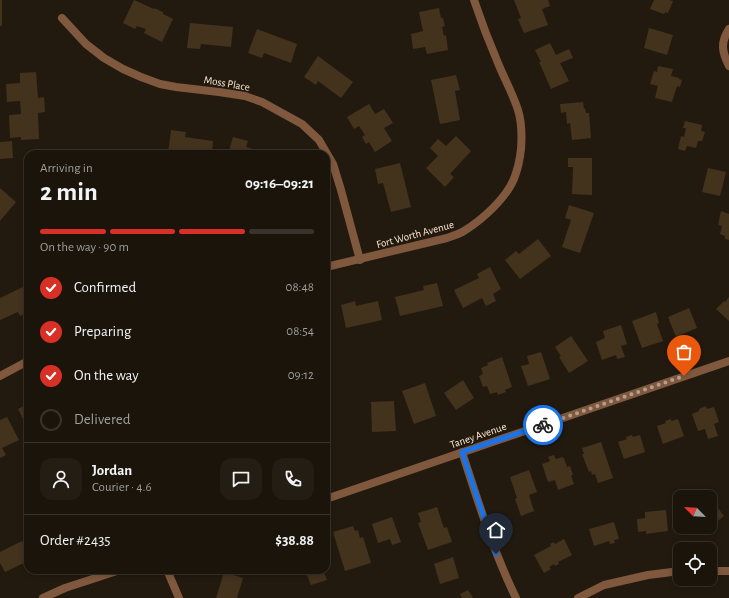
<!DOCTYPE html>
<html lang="en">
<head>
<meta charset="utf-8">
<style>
  body { margin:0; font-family:"Alegreya Sans",sans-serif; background:#231d14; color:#f1f3f6; height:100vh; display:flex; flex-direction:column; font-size:15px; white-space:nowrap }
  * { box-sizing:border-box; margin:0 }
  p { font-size:13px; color:#9f9e9d }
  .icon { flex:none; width:22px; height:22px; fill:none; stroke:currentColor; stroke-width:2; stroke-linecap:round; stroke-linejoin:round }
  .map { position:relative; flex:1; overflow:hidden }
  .side { position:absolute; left:24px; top:150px; width:306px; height:424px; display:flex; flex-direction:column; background:#1a140b; border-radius:12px; box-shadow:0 2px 6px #0003,0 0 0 1px #38332c }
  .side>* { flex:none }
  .needle { width:26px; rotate:294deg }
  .tools { position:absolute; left:673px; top:490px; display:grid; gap:8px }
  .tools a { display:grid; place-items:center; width:44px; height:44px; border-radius:8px; background:#1a140b; box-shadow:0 2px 6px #0003,0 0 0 1px #38332c; font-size:20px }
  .pin { position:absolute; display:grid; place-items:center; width:34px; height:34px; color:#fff; margin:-41px -17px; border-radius:50% 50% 50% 0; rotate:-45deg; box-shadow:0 0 4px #0007 }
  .pin .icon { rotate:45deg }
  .courier { position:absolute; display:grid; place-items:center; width:40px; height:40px; margin:-20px; border:3px solid #1a73e8; border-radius:50%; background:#fff; color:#222; box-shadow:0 1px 5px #0007 }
  .overview em { font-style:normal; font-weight:600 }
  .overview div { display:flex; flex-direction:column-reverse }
  .overview { display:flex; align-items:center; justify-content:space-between; height:68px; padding:0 16px }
  h1 { font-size:26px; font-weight:600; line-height:30px }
  .bar { display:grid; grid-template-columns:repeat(4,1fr); gap:6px 4px; align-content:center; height:48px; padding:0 16px }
  .bar i { height:5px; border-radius:3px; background:#38332c }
  .bar .active { background:#d93025 }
  .bar p { grid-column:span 4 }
  .line { display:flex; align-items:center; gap:10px; padding:0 16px; border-top:1px solid #38332c }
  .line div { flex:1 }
  .round { display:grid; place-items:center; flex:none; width:42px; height:42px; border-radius:12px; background:#231d14 }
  ol { padding:0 16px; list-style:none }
  li { display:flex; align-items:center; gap:12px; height:44px }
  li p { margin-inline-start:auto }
  li .icon { padding:4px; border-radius:50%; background:#d93025; color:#fff; stroke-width:4 }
  li:last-child { color:#9f9e9d }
  li i { width:22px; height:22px; border:2px solid #38332c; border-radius:50% }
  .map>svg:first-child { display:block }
  .green { fill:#2c1324 }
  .building { fill:#43321c }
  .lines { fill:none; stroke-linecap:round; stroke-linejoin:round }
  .minor { stroke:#7f583d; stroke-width:8 }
  .done { stroke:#b19f8e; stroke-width:4; stroke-dasharray:0 7.2 }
  .route { stroke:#1a73e8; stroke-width:5 }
  .labels { text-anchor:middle; stroke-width:3; stroke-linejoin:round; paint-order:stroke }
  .street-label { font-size:11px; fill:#fde7d3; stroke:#231a0f }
</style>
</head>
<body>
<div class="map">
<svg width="729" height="598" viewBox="0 0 729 598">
  <rect width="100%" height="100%" fill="#231a0f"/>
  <path class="green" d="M121,149v5h-51v-2z"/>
  <g class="building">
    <rect x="0" y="0" width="2" height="26"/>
    <path d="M134,0l20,9v-1l9,4v2l10,5 -11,23 -18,-9 2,-4 -9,-3 -2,3 -12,-6z"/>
    <path d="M514,0h34l2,6 -8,3 6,16 -24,8 -6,-14 3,-1z"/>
    <path d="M654,0h15l4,1 -5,12 -3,-1 -1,2 -14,-5z"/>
    <path d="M439,8l2,10h2l2,8 -3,1 2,9 2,-1 2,15 -21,4 -2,-7 -12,2 -2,-15 12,-3 -4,-19z"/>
    <path d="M190,23l43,4 -2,20 -30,-3 -1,5 -13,-1z"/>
    <path d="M649,28l24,7 -6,20 -23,-7z"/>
    <path d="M257,29l40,15 -6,19 -27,-10 -2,5 -14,-5z"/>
    <path d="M550,43l6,12 13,-6 4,9 -13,5 9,18 -18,8 -12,-27h2l-6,-12z"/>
    <path d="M318,56l35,26 -12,16 -23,-17 -2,4 -12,-8z"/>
    <path d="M658,66l15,3 -2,7 8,2v1l3,1 -2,7 -3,-1 -5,16 -17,-4 3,-12 -8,-2 4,-13 3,1z"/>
    <path d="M36,72l2,26 6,-1 1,15 -7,1 1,26 -18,1v-3l-11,1 -1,-23 12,-1 -1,-13 -13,1 -1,-18 14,-1v-10z"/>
    <path d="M456,75l4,15 -5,1 5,29 -20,4 -9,-44z"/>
    <path d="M583,102l1,7 1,-1 1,5h3l2,25 -19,2 -2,-17 -3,1 -1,-12 -5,1 -1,-9z"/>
    <path d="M369,104l6,10 9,-5 9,14 -9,5 8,13 -17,11 -6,-10 -3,2 -4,-7 3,-2 -6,-9 -5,3 -7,-12z"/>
    <path d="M685,121l17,4 -1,6 4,1 -3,9h-4l-2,7 -9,-2 -2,5 -7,-2 3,-13 3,1 2,-9h-3z"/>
    <path d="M171,130l15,2 -1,5 28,4 -1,13h-44z"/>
    <path d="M456,136l15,15 -21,23 4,3 -9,10 -19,-19 12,-12 -8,-8 8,-9 8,7z"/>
    <path d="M233,137l15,4 -2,6 26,7h-44z"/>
    <path d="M12,141l1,17 -13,1v-17z"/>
    <path d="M568,158h24v37l-20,-1 1,-27h-5z"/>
    <path d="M400,163l11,44 -20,5 -8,-29 -5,1 -3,-15z"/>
    <path d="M708,168l18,4 -6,24 -18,-4z"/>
    <path d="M0,188l16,14 -16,19z"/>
    <path d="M569,205l25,8 -14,40 -18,-6 9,-27 -6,-2z"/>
    <path d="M721,211l8,3v26l-4,-1v-3l-5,-2 2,-8 -4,-1z"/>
    <path d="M538,239l13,17 -31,23 -15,-19 11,-9 3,3z"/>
    <path d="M490,267l11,22 -8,5 3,7 -10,5 -4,-8 -19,10 -9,-18 25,-12 -2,-4z"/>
    <path d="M437,283l6,23 -43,10 -5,-19 29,-7 -1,-4z"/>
    <path d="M23,287l5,11v14l-8,4 -2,-4 -18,8v-22z"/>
    <path d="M729,297v24l-13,-12 8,-8 1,1z"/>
    <path d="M355,301l1,5 22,-5 4,19 -36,8 -5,-23z"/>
    <path d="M689,308l8,20 -21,9 -8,-20z"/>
    <path d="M656,312l3,11 -2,1 6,17 -21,7 -10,-27z"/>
    <path d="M326,317l5,17 -5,1z"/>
    <path d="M621,325l6,19 -6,2 4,11 -8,2 -1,-4 -14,5 -6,-18 9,-4 -2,-7z"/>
    <path d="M571,336l17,25 -19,12 -10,-16 2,-1 -6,-9z"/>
    <path d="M541,352l9,27 -22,7 -7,-20 8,-2 -2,-8z"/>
    <path d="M502,357l10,30 -7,3 1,2 -8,3 -1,-3 -7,2 -3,-8 -4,1 -4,-11 4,-2 -2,-6 7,-3 -1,-2z"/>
    <path d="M463,380l11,18 -18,12 -12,-17z"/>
    <path d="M425,383l11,33 -22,8 -12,-33z"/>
    <path d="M394,401l2,30 -24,1 -1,-30z"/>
    <path d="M28,404v25l-10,-20z"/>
    <path d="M706,406l1,3 7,-2 5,15 -5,2 4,12 -10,3 -3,-10 -7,2 -6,-17 7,-3v-2z"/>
    <path d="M7,417l12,23 -17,8 4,7 -6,3v-38z"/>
    <path d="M671,419v2l7,-2 6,17 -21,8 -6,-18 9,-3 -1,-2z"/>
    <path d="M632,435l1,2 7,-2 5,17 -21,7 -6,-17 9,-3 -1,-2z"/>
    <path d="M601,442l12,36 -15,5 -3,-9 -3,1 -1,-4 -2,1 -7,-18h2l-2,-6z"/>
    <path d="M554,455l2,4 6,-2 1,1h1l3,9 3,-1 3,9h-2l3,9 -16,6 -3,-10 -7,2 -6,-18 8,-3 -2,-4z"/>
    <path d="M529,470l8,22 -8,3 5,16 -13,5 -6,-17 2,-1 -7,-21z"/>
    <path d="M710,499h1l13,17 -14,11z"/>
    <path d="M437,507l7,21 3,-1 5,15 -24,8 -10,-27 3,-1 -3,-9z"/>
    <path d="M666,510l2,21 -22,3v-3l-8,1 -1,-13 8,-1v-6z"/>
    <path d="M392,517l9,25 -9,3 -2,-6 -12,4 -6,-19z"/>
    <path d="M614,522l5,17 -5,1 1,3 -5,1 -1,-3 -15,5 -5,-17z"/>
    <path d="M353,526l2,5 3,-1 2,8 3,-1 8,26 -26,8 -12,-39z"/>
    <path d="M564,539l8,16 -14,7 1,2 -4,2 -1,-2 -5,3 2,2 -7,4 -10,-18 17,-9 -1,-2 4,-2 1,2z"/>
    <path d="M22,541l6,11v9l-23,11 -5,-9v-11z"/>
    <path d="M453,557l6,21 -19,6 -6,-20z"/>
    <path d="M305,570h18l4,10 -16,5z"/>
    <path d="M224,572l19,6 -6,20h-21z"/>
    <path d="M468,590l5,8h-11l-2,-4z"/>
  </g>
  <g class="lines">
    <g class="minor">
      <path d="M62,18l24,26 18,14 19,11 18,8 19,7 16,3 43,5 26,4 17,6 40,22 17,16 14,24 8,26 19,70"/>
      <path d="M729,29c-9,14 -7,23 0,37"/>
      <path d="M326,267l121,-29c6,-2 12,-4 17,-7 18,-11 44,-34 51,-55 3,-8 5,-18 6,-27 1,-13 1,-26 -3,-39 -5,-16 -14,-32 -20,-47 -9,-21 -17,-42 -24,-63"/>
      <path d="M0,376l28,-15"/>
      <path d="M462,452c16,49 31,99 54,146"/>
      <path d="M326,499l403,-138"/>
      <path d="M167,570l12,28"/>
      <path d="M710,571h19"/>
      <path d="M43,598l22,-10 55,-18"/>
      <path d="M578,598l26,-13 44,-10 32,-4"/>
    </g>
  </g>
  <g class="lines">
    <path class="done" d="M543,425l141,-49"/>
    <path class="route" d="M496,554l-34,-102 81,-27"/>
  </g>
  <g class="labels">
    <g class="street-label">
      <text transform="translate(227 83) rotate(10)" y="4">Moss Place</text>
      <text transform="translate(415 234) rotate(-15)" y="4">Fort Worth Avenue</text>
      <text transform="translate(478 435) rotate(-19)" y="4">Taney Avenue</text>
    </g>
  </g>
</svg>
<div class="tools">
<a><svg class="needle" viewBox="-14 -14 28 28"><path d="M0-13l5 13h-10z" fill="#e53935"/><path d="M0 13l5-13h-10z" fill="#9f9e9d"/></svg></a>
<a><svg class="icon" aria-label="locate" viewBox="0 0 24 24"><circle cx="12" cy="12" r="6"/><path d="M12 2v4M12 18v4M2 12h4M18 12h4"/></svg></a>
</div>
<div class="pin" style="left:684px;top:376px;background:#ea580c"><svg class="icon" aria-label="bag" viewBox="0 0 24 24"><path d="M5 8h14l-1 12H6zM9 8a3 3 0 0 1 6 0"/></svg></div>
<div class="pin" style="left:496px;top:554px;background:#1f2937"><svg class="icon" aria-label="home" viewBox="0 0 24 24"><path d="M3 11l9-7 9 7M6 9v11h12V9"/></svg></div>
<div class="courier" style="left:543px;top:425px"><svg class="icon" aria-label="bike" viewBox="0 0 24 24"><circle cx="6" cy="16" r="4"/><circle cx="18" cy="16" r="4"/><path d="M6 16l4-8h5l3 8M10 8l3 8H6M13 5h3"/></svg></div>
<section class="side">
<div class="overview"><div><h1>2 min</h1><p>Arriving in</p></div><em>09:16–09:21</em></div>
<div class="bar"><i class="active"></i><i class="active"></i><i class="active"></i><i></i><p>On the way · 90 m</p></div>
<ol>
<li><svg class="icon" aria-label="check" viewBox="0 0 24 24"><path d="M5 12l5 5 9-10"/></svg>Confirmed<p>08:48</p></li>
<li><svg class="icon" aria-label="check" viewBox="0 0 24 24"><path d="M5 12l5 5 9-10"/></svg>Preparing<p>08:54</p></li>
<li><svg class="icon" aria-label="check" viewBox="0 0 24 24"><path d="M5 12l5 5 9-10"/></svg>On the way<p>09:12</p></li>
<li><i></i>Delivered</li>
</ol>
<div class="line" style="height:72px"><a class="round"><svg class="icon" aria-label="person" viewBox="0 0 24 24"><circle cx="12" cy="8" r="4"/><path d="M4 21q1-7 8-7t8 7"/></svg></a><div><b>Jordan</b><p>Courier · 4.6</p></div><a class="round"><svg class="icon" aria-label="chat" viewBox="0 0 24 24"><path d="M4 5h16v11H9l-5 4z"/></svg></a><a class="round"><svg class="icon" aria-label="phone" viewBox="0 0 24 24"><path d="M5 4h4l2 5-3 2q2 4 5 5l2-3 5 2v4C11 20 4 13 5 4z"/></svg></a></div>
<div class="line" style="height:52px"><div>Order #2435</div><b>$38.88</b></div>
</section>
</div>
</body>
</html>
